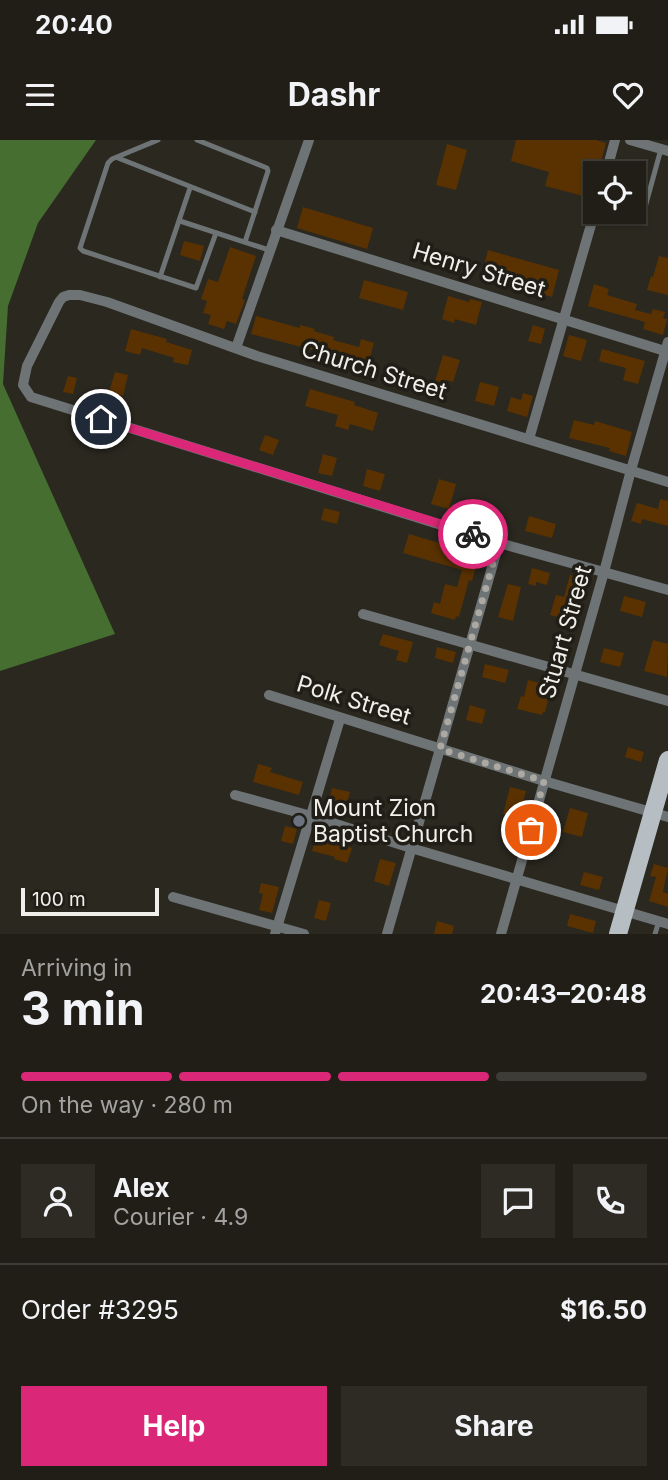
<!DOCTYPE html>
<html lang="en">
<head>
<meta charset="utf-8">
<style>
  body { margin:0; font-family:Inter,sans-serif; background:#2d2b24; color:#f1f3f6; height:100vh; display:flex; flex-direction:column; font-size:26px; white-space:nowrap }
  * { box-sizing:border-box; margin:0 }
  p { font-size:23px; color:#a2a2a1 }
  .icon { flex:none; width:38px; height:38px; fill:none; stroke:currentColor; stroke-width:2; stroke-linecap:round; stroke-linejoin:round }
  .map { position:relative; height:794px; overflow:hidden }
  .panel { display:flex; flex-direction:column; background:#201e17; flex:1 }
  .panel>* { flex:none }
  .buttons { position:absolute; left:583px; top:21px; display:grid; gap:14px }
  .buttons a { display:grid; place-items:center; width:63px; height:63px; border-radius:0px; background:#201e17; box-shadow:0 2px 5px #0004,0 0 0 2px #3d3c36; font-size:35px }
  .scale { position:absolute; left:21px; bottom:18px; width:138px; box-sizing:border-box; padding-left:7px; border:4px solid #f0efe9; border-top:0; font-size:19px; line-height:24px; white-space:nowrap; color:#f0efe9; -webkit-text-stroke:5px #201e16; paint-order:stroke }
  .pin { position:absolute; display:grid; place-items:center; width:60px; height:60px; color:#fff; margin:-30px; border:4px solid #fff; border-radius:50%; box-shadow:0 2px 7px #0007 }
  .courier { position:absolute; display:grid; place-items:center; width:70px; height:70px; margin:-35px; border:5px solid #db2777; border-radius:50%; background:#fff; color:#222; box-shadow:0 2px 9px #0007 }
  .headline em { font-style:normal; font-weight:700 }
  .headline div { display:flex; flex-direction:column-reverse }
  .headline { display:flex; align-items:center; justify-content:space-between; height:119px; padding:0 21px }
  h1 { font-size:46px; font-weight:700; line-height:52px }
  .bar { display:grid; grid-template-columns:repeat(4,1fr); gap:10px 7px; align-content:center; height:84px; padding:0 21px }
  .bar i { height:9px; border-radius:5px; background:#3d3c36 }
  .bar .current { background:#db2777 }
  .bar p { grid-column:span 4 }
  .line { display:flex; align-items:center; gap:18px; padding:0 21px; border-top:2px solid #3d3c36 }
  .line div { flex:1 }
  .round { display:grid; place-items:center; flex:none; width:74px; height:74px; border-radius:0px; background:#2d2b24 }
  .cta { display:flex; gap:14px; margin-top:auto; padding:14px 21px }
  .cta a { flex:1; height:80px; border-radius:0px; background:#db2777; color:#fff; font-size:28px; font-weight:700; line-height:80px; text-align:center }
  .cta a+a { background:#2d2b24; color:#f1f3f6 }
  .status { display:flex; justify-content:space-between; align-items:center; height:49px; padding:0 35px; background:#201e17; direction:ltr }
  .status svg { height:19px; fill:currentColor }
  header { display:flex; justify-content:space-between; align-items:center; height:91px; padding:0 21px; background:#201e17; font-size:32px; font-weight:700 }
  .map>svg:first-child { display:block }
  .forest { fill:#456e30 }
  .building { fill:#5a3201 }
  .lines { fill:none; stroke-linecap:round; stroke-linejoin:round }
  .service { stroke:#6e7375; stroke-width:5 }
  .minor { stroke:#6e7375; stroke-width:10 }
  .primary { stroke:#b6bec4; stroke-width:18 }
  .done { stroke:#aba9a2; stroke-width:7; stroke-dasharray:0 12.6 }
  .route { stroke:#db2777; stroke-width:9 }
  .worship-dot { fill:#6b7280; stroke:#201e16; stroke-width:2.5 }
  .labels { text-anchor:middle; stroke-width:7; stroke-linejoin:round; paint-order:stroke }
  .street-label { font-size:23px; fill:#f0efe9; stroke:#201e16 }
  .poi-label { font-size:23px; fill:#f0efe9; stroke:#201e16; text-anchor:start }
</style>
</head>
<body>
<div class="status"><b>20:40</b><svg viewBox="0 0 49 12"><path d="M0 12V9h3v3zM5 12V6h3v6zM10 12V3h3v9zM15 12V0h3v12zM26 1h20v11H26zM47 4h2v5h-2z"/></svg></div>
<header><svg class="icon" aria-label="menu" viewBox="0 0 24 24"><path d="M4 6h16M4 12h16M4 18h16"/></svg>Dashr<svg class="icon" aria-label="heart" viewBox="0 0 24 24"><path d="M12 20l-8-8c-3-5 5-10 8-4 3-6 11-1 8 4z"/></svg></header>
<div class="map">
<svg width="668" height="794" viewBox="0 0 668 794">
  <rect width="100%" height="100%" fill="#2a281f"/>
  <path class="forest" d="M0,0h96l-58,83 -30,83 -5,78 112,250 -115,37z"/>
  <g class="building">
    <path d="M516,0h80l10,3 -8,30h-3v10l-4,-2 -4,16 -42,-11 4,-14 -38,-11z"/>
    <path d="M447,4l20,6 -11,40 -20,-5z"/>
    <path d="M634,33l14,5 -7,24 -7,-2z"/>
    <path d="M303,67l70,21 -6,21 -70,-21z"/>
    <path d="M184,101l20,5 -4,15 -20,-6z"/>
    <path d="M230,107l26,9 -14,43 3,1 -9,24 -9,-3 -3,8 -16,-5 3,-9 -8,-2 4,-12 -6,-2 7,-20 10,3z"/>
    <path d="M488,110l71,20 -7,27 -15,-4 1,-5 -56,-14z"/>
    <path d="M659,116l9,2v37l-21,-5 4,-14 2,1z"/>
    <path d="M364,140l44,12 -5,18 -44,-12z"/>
    <path d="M594,144l15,5 -2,6 30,9 -2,6 16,4 2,-5 12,3 -2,6 4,1 -4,16 -20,-6 2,-7 -57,-16z"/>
    <path d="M448,156l21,6 1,-3 12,3 -6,23 -21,-6 -1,4 -12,-4z"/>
    <path d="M256,176l44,12v-3l15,4 -1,2 20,6 -1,3 26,7 2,-8 13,4 -6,21 -117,-30z"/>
    <path d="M533,185l12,4 -4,15 -13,-3z"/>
    <path d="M131,189l36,10 -1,3 26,8 -4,15 -15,-3 1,-4 -32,-10 -2,7 -15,-4z"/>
    <path d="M569,195l18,5 -6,21 -18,-5z"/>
    <path d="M602,209l43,12 -7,23 -15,-4 3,-12 -27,-7z"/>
    <path d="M443,215l17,5 -7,22 -7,-2 -2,4 -9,-3z"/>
    <path d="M115,232l13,3 -5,21 -14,-4z"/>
    <path d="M68,236l9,2 -4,16 -10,-2z"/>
    <path d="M480,242l19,5 -5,19 -19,-5z"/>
    <path d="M310,249l45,13 -1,3 24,8 -5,18 -23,-7 -2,6 -13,-4 3,-11 -33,-9z"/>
    <path d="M523,253l10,3 -6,21 -20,-6 4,-14 10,3z"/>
    <path d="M574,280l20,5 1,-4 37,11 -6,24 -17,-5 1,-3 -41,-10z"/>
    <path d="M265,295l14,5 -6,15 -14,-5z"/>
    <path d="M323,314l14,4 -5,18 -14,-3z"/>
    <path d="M367,329l18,5 -5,17 -17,-5z"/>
    <path d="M439,339l17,5 -7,25 -18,-5z"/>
    <path d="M660,359l8,2v25l-26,-7 -1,5 -10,-3 6,-18 21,6z"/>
    <path d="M324,368l16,4 -3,12 -16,-4z"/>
    <path d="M529,376l27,8 -4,14 -27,-7z"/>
    <path d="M409,394l64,19 -1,5 6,2 -6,21 -3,-1 -10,37 -3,-1 -1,4 -24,-7 3,-11 6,2 5,-20 12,3 5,-17 -59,-17z"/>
    <path d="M532,428l18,5 -3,12 -11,-3v4l-8,-2z"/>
    <path d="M570,435l17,4 -4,14 -5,-1 -9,28 -19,-5 6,-20 8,2z"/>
    <path d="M508,444l13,3 -8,34 -15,-4z"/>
    <path d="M624,456l22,6 -4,15 -22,-6z"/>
    <path d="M383,494l30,8 -6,21 -11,-3 3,-9 -20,-6z"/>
    <path d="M653,500l15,4 -1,33 -23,-6z"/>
    <path d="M437,507l19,5 -3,11 -18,-5z"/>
    <path d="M604,508l20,5 -4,14 -20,-5z"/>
    <path d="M485,524l24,6 -4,13 -23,-6z"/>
    <path d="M528,540l24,6 -7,26h-2l-1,3 -25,-6 4,-13 3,1z"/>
    <path d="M470,565l16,5 -4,14 -16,-4z"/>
    <path d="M628,607l16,5 -3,10 -16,-5z"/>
    <path d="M258,624l14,4 -2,4 33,10 -4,13 -46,-13z"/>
    <path d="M510,647l16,4 -7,27 -16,-4z"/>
    <path d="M332,648l18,4 -5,20 -18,-5z"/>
    <path d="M570,668l18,5 -6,24 -19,-5z"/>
    <path d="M285,686l12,3 -4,15 -12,-3z"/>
    <path d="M317,694l14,4 -1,4 22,6 -5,15 -13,-4 1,-2 -23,-6z"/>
    <path d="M380,719l16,4 -7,23 -15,-5z"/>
    <path d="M654,724l14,4 -5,24 5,2v13l-19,-6 7,-24 -6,-1z"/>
    <path d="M584,732l19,5 -4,13 -19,-5z"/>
    <path d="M261,743l18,4 -7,26 -13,-3 4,-16 -4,-1z"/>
    <path d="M319,760l12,3 -5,18 -12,-3z"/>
    <path d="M570,774l26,7 -3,12 -26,-7z"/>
    <path d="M437,781l17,5 -2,8h-18z"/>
  </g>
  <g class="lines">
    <g class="service">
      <path d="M158,0l-46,19 -4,4 -28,85 3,3 113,37 20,-55"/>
      <path d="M197,0l70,28 1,3 -23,71"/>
      <path d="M118,18l137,54"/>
      <path d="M611,72l18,5h8l7,-6 17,-62"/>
      <path d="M180,81l89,29"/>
      <path d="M160,137l30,-89"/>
      <path d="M655,794l4,-13"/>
    </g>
    <g class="minor">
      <path d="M630,0l38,11"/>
      <path d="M606,33l9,-33"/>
      <path d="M276,90l392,122"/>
      <path d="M236,208l73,-208"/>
      <path d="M529,299l66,-228"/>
      <path d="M668,342l-411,-126 -150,-54 -27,-7h-11l-6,2 -4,5 -32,64 -4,19 8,12 468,146 169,47"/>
      <path d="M363,474l305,87"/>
      <path d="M269,555l275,86 124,36"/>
      <path d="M235,655l76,21 100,32 257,76"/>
      <path d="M173,757l131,37"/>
      <path d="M275,794l65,-215"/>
      <path d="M387,794l112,-391"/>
      <path d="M501,794l103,-362 27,-102 37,-128"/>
    </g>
    <path class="primary" d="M618,794l50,-174"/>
  </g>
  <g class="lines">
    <path class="done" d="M473,394l26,8 -59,207 104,32 -13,49"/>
    <path class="route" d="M101,279l372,115"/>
  </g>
  <circle class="worship-dot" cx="299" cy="681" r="7"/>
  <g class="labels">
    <g class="street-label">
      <text transform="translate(479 130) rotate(17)" y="8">Henry Street</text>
      <text transform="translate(374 230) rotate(17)" y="8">Church Street</text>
      <text transform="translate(565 492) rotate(-74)" y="8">Stuart Street</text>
      <text transform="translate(354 560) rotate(17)" y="8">Polk Street</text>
    </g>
    <g class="poi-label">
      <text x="313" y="676">Mount Zion<tspan x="313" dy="26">Baptist Church</tspan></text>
    </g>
  </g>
</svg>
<div class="buttons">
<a><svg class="icon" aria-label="locate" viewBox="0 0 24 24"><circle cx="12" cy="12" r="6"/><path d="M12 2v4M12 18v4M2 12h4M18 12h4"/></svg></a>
</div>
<div class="scale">100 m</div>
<div class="pin" style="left:531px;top:690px;background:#ea580c"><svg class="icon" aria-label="bag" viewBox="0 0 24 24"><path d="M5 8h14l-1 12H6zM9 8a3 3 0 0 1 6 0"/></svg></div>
<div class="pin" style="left:101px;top:279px;background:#1f2937"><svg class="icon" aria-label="home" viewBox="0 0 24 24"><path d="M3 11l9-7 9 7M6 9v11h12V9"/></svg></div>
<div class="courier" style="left:473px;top:394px"><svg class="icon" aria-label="bike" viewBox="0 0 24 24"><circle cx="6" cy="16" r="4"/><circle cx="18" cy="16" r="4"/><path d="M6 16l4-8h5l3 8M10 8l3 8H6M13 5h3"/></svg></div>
</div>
<section class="panel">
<div class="headline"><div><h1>3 min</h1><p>Arriving in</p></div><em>20:43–20:48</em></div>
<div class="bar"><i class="current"></i><i class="current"></i><i class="current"></i><i></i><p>On the way · 280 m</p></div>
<div class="line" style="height:126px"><a class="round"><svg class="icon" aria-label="person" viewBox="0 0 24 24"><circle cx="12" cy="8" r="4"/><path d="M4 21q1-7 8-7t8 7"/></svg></a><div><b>Alex</b><p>Courier · 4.9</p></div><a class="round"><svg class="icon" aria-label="chat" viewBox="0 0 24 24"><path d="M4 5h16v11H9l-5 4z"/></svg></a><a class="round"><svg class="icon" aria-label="phone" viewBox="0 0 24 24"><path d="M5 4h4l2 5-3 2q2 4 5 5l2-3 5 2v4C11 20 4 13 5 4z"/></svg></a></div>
<div class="line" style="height:91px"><div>Order #3295</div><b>$16.50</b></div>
<div class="cta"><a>Help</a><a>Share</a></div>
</section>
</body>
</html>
